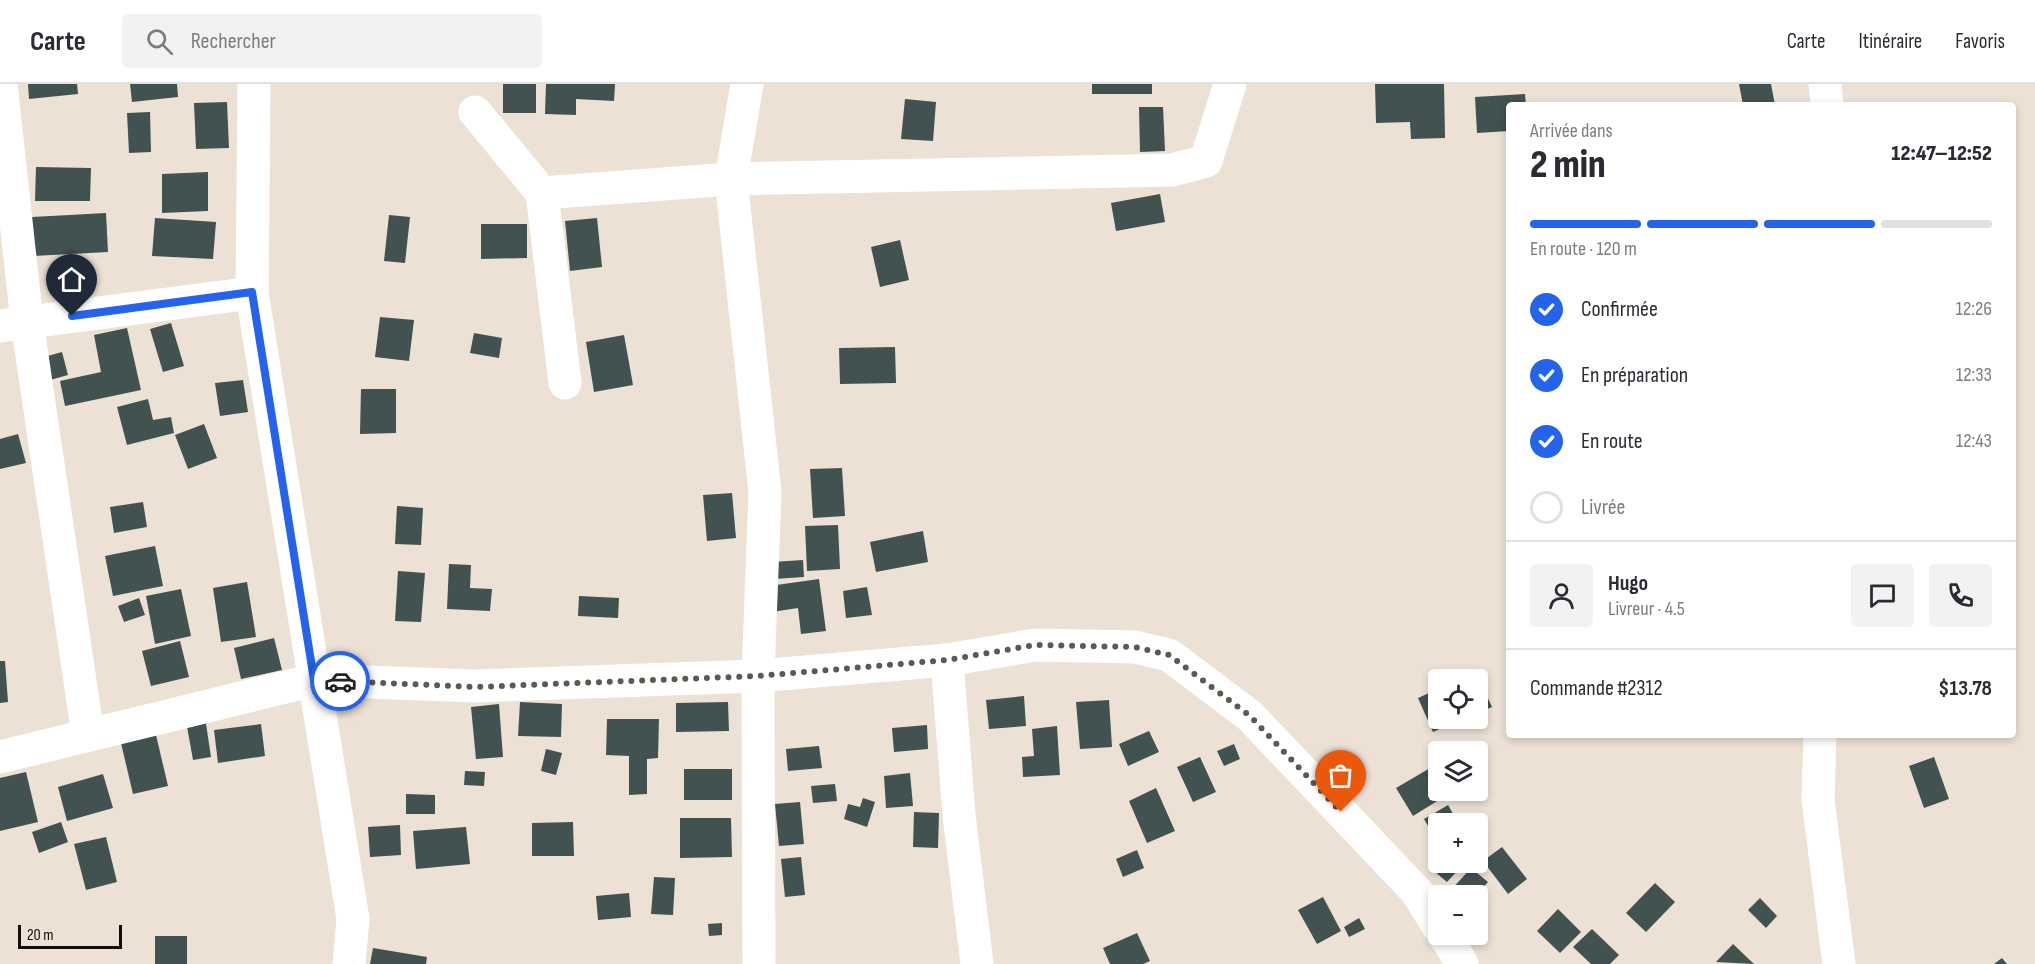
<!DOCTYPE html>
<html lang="fr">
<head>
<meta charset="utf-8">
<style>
  body { margin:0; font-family:"Sofia Sans Condensed",sans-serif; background:#f2f2f3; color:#2b2b33; height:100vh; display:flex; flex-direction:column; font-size:22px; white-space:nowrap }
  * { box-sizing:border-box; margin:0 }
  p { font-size:20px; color:#7c7c81 }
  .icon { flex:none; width:33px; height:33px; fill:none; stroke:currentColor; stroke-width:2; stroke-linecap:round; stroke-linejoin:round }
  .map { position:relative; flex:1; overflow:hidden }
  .sheet { position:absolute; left:1506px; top:18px; width:510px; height:636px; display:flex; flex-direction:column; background:#fff; border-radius:6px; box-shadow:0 3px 9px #0003 }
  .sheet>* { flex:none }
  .tools { position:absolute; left:1428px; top:585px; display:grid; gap:12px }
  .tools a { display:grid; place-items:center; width:60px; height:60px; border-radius:6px; background:#fff; box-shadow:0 3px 9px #0003; font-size:30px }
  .scale { position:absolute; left:18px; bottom:15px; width:104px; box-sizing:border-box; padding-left:6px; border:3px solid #120e0a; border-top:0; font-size:16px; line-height:21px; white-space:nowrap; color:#120e0a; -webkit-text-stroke:4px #ece1d4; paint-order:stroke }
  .pin { position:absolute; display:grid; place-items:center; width:51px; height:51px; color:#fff; margin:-62px -26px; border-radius:50% 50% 50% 0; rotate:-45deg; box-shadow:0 0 6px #0007 }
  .pin .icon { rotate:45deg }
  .courier { position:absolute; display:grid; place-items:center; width:60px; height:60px; margin:-30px; border:4px solid #2563eb; border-radius:50%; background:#fff; color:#222; box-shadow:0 2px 8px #0007 }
  .head em { font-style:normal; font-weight:800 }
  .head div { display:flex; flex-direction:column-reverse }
  .head { display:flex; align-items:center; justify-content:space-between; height:102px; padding:0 24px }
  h1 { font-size:39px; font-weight:800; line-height:45px }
  .bar { display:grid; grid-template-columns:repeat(4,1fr); gap:9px 6px; align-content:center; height:72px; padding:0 24px }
  .bar i { height:8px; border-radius:4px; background:#e1e1e2 }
  .bar .on { background:#2563eb }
  .bar p { grid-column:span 4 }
  .line { display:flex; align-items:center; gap:15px; padding:0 24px; border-top:2px solid #e1e1e2 }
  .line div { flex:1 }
  .round { display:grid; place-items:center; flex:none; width:63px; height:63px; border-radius:6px; background:#f2f2f3 }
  ol { padding:0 24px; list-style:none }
  li { display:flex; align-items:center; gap:18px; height:66px }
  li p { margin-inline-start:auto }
  li .icon { padding:6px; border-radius:50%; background:#2563eb; color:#fff; stroke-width:4 }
  li:last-child { color:#7c7c81 }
  li i { width:33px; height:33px; border:3px solid #e1e1e2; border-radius:50% }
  header { display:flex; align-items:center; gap:36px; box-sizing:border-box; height:84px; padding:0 30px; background:#fff; border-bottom:2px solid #e1e1e2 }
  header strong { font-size:28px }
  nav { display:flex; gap:33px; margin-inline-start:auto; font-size:21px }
  .search { width:420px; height:54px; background:#f2f2f3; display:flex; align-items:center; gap:15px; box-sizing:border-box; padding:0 21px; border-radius:6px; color:#7c7c81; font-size:22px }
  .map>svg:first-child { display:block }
  .building { fill:#415251 }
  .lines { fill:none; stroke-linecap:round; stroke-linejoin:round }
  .minor { stroke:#fff; stroke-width:33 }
  .done { stroke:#5e5851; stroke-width:6; stroke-dasharray:0 10.8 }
  .route { stroke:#2563eb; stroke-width:8 }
</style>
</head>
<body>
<header>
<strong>Carte</strong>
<div class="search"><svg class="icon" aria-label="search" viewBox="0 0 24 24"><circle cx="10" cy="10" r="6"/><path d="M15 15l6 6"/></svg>Rechercher</div>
<nav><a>Carte</a><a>Itinéraire</a><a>Favoris</a></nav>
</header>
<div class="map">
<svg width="2035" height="880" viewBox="0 0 2035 880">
  <rect width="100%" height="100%" fill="#ece1d4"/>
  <g class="building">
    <path d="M28,0h49l1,10 -49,5z"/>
    <path d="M130,0h47l1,13 -46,5z"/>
    <rect x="503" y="0" width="33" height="29"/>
    <path d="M546,0h69l-1,17 -38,-2v16l-31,-1z"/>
    <rect x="1092" y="0" width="60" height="10"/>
    <path d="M1375,0h69l1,54 -34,1 -1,-17 -34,1z"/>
    <path d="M1739,0h32l4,21h-32z"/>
    <path d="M1525,10l1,11h-17v26l-32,2 -2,-36z"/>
    <path d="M905,15l31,3 -3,39 -32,-2z"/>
    <path d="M227,18l2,46 -33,1 -2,-46z"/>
    <path d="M1139,23h24l2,44 -25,1z"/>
    <path d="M150,28l1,40 -22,1 -2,-40z"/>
    <path d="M36,83l55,1 -1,33h-55z"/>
    <path d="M208,88v39l-46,2v-39z"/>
    <path d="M1160,110l5,28 -49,9 -5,-28z"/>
    <path d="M106,129l2,39 -75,4 -1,-39z"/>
    <path d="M389,131l21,2 -5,46 -21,-2z"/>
    <path d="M155,134l61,4 -3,37 -61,-3z"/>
    <path d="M597,134l5,49 -32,4 -5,-50z"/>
    <path d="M481,140h46v34l-46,1z"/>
    <path d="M900,156l9,40 -29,7 -9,-40z"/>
    <path d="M380,233l34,3 -5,41 -34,-4z"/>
    <path d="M171,239l13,43 -21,6 -13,-43z"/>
    <path d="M127,244l14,62 -76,16 -5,-25 41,-9 -7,-37z"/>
    <path d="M474,249l28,5 -3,20 -29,-5z"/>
    <path d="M624,251l9,50 -39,7 -8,-50z"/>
    <path d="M895,263l1,36 -56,1 -1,-36z"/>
    <path d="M62,268l6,23 -18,5 -6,-23z"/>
    <path d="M243,296l5,32 -28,4 -5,-33z"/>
    <path d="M361,305h35v44l-36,1z"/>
    <path d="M148,315l5,21 18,-3 3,16 -47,12 -10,-38z"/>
    <path d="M204,340l13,34 -29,11 -13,-34z"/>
    <path d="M18,350l8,29 -26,6v-30z"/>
    <path d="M842,384l3,48 -32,2 -3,-49z"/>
    <path d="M732,409l4,45 -29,3 -4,-46z"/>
    <path d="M143,418l4,25 -33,6 -4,-26z"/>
    <path d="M397,422l26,2 -2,37 -26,-1z"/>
    <path d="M838,441l2,44 -33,2 -2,-45z"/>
    <path d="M923,447l5,31 -52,10 -6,-30z"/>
    <path d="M155,462l8,40 -50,10 -8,-40z"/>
    <path d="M803,476l1,17 -30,2 -1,-17z"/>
    <path d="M449,480l22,1 -1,23 22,1 -2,22 -43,-2z"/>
    <path d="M398,487l27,2 -4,49 -26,-1z"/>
    <path d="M819,495l7,52 -25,3 -3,-26 -33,5 -3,-26z"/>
    <path d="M247,498l9,55 -35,5 -8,-54z"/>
    <path d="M867,503l5,28 -26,3 -3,-27z"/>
    <path d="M181,505l10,47 -36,8 -9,-48z"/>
    <path d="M579,512l40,2 -1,20 -40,-2z"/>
    <path d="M139,514l6,17 -21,7 -6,-16z"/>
    <path d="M274,554l8,32 -41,9 -7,-31z"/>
    <path d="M180,557l9,36 -38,9 -9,-35z"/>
    <path d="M0,577h5l3,41 -8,1z"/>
    <path d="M1475,586l17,37 -14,6v-33h-23z"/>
    <path d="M1438,605v29l21,2 -26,12 -15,-34z"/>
    <path d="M1024,612l2,30 -37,3 -3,-29z"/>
    <path d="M1109,616l3,47 -32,2 -4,-47z"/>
    <path d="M520,618l42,2 -1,33 -43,-1z"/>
    <path d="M728,618l1,29 -53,1v-29z"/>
    <path d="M499,620l4,53 -27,2 -5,-52z"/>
    <path d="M205,633l6,40 -18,3 -7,-39z"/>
    <path d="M607,635h52l-1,39 -11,1v35l-18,1v-39l-23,-1z"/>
    <path d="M261,640l4,32 -47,7 -4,-33z"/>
    <path d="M927,641l1,24 -34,3 -2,-24z"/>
    <path d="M1057,642l3,49 -37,2 -1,-20 12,-1 -2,-27z"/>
    <path d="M1149,647l10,21 -31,14 -9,-22z"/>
    <path d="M156,651l12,51 -35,8 -12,-51z"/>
    <path d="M1234,660l6,15 -16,7 -7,-15z"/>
    <path d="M819,662l3,22 -34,3 -2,-22z"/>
    <path d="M546,665l16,4 -6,22 -15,-4z"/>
    <path d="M1200,673l16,35 -23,10 -16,-35z"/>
    <path d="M1934,673l15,42 -25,9 -15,-42z"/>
    <path d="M1437,680l1,26h17l-42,26 -17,-28z"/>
    <rect x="684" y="685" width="48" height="31"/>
    <path d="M465,687l20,1 -1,14 -20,-1z"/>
    <path d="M26,688l12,50 -38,9v-53z"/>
    <path d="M910,689l3,33 -27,2 -2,-32z"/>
    <path d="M103,690l10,34 -46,13 -9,-34z"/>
    <path d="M835,700l2,17 -24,2 -2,-17z"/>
    <path d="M1156,704l19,43 -28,12 -18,-42z"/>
    <path d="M406,710l29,1v19h-29z"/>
    <path d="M863,714l12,4 -8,25 -23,-8 4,-15 12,3z"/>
    <path d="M800,718l4,42 -25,2 -4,-42z"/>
    <path d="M1448,721l11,19h-21v19l-14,-24z"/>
    <path d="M914,728l25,1 -1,35 -25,-1z"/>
    <path d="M680,734h51l1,39 -52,1z"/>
    <path d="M61,738l7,20 -29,11 -7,-21z"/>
    <path d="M573,738l1,34h-42v-33z"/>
    <path d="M400,741l1,30 -31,2 -2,-30z"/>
    <path d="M466,743l4,37 -54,5 -3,-38z"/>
    <path d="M106,753l11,45 -31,8 -12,-46z"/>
    <path d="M1502,763l25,32 -19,15 -25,-33z"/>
    <path d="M1137,766l7,18 -21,9 -7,-18z"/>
    <path d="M801,773l4,38 -20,2 -4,-38z"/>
    <path d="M1444,778h8l7,7 -12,13 -12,-10z"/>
    <path d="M1471,784l17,14 -12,14h-19l-6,-6z"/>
    <path d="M654,793l21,1 -2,37 -22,-1z"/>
    <path d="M1655,799l20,19 -29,30 -20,-19z"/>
    <path d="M629,809l2,24 -33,3 -2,-24z"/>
    <path d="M1323,813l18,34 -24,13 -19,-34z"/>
    <path d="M1760,814l17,18 -11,12 -18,-18z"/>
    <path d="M1558,825l23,23 -21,21 -23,-22z"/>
    <path d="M1359,834l6,11 -16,8 -5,-10z"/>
    <path d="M722,839v12l-13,1 -1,-12z"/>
    <path d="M1592,845l27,26 -9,9h-19l-18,-17z"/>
    <path d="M1137,849l13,28 -7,3h-33l-7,-16z"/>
    <rect x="155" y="852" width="32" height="28"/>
    <path d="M1733,860l21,20 -38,-2z"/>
    <path d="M373,864l54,9 -1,7h-56z"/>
    <path d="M2002,874l5,6h-13z"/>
  </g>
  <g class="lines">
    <g class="minor">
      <path d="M1,0l26,238 61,413"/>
      <path d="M254,0l-2,209 101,626 -4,45"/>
      <path d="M747,0l-16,95 34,313 -7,184 1,288"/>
      <path d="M1825,0l2,21"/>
      <path d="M475,28l67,81"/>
      <path d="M0,242l252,-33"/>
      <path d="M565,299l-23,-190 189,-14 441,-9 34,-9 24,-77"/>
      <path d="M947,576l12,155 18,149"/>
      <path d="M1820,651l-2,65 21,164"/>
      <path d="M0,673l314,-77 161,6 283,-10 189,-16 88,-15 100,2 34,8 81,61 167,176 21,34"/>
      <path d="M1444,850l18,30"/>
    </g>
  </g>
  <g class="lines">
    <path class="done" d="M340,597l135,6 283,-11 189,-16 88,-15 100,2 34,8 81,61 91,96"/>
    <path class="route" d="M72,232l180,-24 62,388 26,1"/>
  </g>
</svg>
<div class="tools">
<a><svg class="icon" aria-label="locate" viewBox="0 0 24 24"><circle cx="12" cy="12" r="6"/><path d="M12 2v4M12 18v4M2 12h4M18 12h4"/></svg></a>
<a><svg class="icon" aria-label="layers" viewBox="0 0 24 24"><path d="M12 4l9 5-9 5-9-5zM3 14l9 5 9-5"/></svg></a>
<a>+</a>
<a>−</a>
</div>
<div class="scale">20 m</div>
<div class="pin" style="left:1341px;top:728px;background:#ea580c"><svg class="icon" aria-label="bag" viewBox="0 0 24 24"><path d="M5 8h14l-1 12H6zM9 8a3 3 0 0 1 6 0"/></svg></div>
<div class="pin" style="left:72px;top:232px;background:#1f2937"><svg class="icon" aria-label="home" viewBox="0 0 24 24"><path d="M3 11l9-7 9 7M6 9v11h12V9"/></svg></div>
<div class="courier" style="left:340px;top:597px"><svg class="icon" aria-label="car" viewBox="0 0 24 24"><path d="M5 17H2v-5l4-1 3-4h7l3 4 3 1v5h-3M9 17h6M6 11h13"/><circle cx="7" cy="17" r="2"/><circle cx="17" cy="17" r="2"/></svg></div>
<section class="sheet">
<div class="head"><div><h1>2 min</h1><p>Arrivée dans</p></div><em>12:47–12:52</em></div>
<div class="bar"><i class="on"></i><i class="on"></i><i class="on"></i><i></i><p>En route · 120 m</p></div>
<ol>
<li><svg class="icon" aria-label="check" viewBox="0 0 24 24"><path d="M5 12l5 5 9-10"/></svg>Confirmée<p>12:26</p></li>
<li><svg class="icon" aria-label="check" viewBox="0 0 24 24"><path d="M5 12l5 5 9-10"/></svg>En préparation<p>12:33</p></li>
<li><svg class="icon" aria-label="check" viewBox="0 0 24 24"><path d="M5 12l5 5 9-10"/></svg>En route<p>12:43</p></li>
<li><i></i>Livrée</li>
</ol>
<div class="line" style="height:108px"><a class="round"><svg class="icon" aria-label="person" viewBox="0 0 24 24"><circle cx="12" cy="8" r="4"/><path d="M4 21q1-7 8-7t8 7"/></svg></a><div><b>Hugo</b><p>Livreur · 4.5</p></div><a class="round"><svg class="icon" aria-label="chat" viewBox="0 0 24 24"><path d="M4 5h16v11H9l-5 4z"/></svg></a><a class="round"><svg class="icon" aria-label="phone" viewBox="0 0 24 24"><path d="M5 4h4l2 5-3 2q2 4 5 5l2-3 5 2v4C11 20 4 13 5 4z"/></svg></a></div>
<div class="line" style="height:78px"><div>Commande #2312</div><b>$13.78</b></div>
</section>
</div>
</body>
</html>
